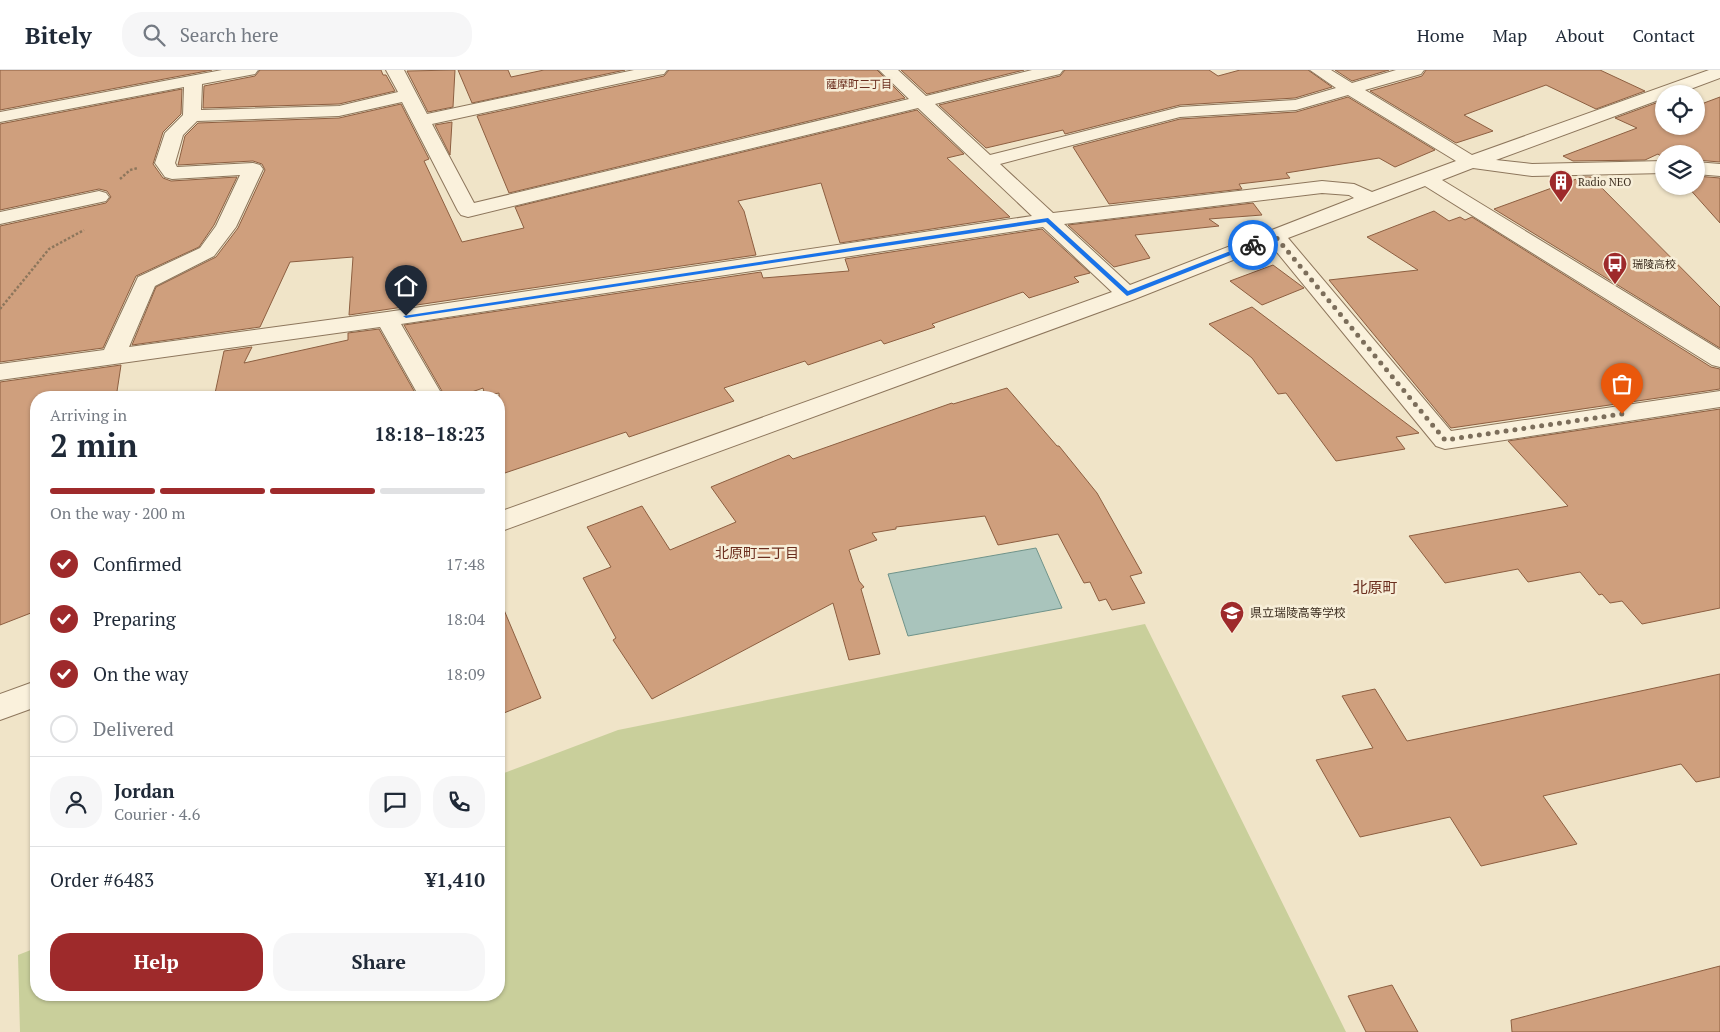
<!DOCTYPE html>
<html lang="en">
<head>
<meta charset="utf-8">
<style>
  body { margin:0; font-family:"PT Serif","Noto Sans JP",serif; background:#f6f6f7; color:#1f2937; height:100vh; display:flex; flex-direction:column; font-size:19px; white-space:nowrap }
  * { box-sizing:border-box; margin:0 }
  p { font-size:16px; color:#747a83 }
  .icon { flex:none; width:28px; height:28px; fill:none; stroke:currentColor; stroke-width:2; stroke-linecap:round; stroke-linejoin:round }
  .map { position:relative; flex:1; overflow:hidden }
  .panel { position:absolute; left:30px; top:321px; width:475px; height:610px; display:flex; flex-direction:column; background:#fff; border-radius:20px; box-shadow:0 1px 4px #0004 }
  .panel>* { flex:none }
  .tools { position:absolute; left:1655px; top:15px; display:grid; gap:10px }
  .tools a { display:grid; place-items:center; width:50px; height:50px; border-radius:50%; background:#fff; box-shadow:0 1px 4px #0004; font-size:25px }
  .pin { position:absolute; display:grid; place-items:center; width:42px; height:42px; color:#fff; margin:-51px -21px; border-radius:50% 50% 50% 0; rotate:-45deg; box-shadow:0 0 5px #0007 }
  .pin .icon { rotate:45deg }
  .courier { position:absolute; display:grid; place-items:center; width:50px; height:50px; margin:-25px; border:4px solid #1a73e8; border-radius:50%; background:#fff; color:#222; box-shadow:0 1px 6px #0007 }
  .head em { font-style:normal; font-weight:700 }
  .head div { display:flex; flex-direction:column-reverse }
  .head { display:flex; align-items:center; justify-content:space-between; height:85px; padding:0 20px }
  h1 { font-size:32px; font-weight:700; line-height:38px }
  .bar { display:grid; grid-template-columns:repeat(4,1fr); gap:8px 5px; align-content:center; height:60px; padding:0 20px }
  .bar i { height:6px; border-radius:4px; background:#e0e1e3 }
  .bar .current { background:#9e2a2b }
  .bar p { grid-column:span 4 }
  .line { display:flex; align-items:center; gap:12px; padding:0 20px; border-top:1px solid #e0e1e3 }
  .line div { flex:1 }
  .round { display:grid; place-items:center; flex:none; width:52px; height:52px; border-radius:20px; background:#f6f6f7 }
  ol { padding:0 20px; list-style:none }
  li { display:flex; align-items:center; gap:15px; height:55px }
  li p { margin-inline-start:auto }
  li .icon { padding:5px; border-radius:50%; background:#9e2a2b; color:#fff; stroke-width:4 }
  li:last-child { color:#747a83 }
  li i { width:28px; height:28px; border:2px solid #e0e1e3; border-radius:50% }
  .cta { display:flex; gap:10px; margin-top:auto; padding:10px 20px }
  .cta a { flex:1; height:58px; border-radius:20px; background:#9e2a2b; color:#fff; font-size:20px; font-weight:700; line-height:58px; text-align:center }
  .cta a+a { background:#f6f6f7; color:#1f2937 }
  header { display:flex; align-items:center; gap:30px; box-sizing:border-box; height:70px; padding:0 25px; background:#fff; border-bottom:1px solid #e0e1e3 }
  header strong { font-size:24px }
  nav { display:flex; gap:28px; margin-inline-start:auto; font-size:18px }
  .search { width:350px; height:45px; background:#f6f6f7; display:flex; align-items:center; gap:12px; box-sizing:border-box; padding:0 18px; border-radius:20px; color:#747a83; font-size:19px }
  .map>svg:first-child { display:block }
  .green { fill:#c9cf9b }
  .water { fill:#a9c4bc; stroke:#6f938a }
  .building { fill:#cf9f7d; stroke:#8d5f41 }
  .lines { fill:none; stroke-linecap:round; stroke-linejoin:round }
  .minor-casing { stroke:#8d765c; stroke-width:2 }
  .path { stroke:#8d765c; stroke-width:2.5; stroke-dasharray:2.5 2; stroke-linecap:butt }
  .minor { fill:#faf1dc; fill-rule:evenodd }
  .route { fill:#1a73e8 }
  .done { stroke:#7c6e5b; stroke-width:5; stroke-dasharray:0 9 }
  .labels { text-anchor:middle; stroke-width:5; stroke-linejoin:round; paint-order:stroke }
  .far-neighbourhood-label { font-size:11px; fill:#6b2e1e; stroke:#f7eed8 }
  .far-poi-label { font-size:11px; fill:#3d2e20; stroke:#f7eed8; text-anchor:start }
  .poi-label { font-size:12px; fill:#3d2e20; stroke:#f7eed8; text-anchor:start }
  .neighbourhood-label { font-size:14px; fill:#6b2e1e; stroke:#f7eed8 }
  .quarter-label { font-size:15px; fill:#6b2e1e; stroke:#f7eed8 }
</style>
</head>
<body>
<header>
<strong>Bitely</strong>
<div class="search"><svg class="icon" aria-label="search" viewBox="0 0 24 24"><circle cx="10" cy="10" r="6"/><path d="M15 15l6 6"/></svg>Search here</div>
<nav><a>Home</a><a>Map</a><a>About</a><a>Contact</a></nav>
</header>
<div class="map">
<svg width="1720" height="962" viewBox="0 0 1720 962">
  <rect width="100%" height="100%" fill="#f0e4c8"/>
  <path class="green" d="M1145,554l201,408h-1326l-2,-77 18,-7v47h463v-220l119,-45z"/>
  <path class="water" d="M1036,478l26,60 -154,28 -20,-62z"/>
  <g class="building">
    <path d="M0,0h212l-212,40z"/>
    <path d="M260,0h121l2,5h3l9,16 -56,13 -136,4 1,-22 51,-10z"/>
    <path d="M455,0l-2,37 -25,5 -21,-41z"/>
    <path d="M458,0h50l3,7 33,-7h81l-153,33z"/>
    <path d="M669,0h208l28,28 -396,95 -32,-77 187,-40z"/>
    <path d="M901,0h123l-97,24z"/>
    <path d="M1065,0h144l9,6 22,-6h68l24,17 -37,11 -115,7 -115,29 -2,-4 -77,18 -47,-43 121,-29z"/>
    <path d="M1335,0h54l-37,11z"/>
    <path d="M1426,0h174l45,21 -49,18 -50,-24 -82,30 29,16 -37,12 -86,-52 52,-15z"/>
    <path d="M182,19l-1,25 -18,18 -10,32 10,14 8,3 66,-4 -23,48 -15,22 -63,29 -33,72 -103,14v-136l106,-23 5,-6 -4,-6 -8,-2 -99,21v-86z"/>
    <path d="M1348,27l87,53 -40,17 -16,-9 -93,15 4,5 -51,6 3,5 -133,15 -36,-57 107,-28 116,-7z"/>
    <path d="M1720,27v65l-24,-2v-6h-32v5l-6,-5 -13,6 -72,1 -10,-5 74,-28 -22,-10 49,-18v26h32v-20z"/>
    <path d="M401,34l28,55 -5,2 38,81 62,-14 -9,-21 402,-97 47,44 -17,4 63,59 -170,26 -19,-60 -83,18 6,10 12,44 -407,60 4,-58 -63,5 -30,65 -128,18 24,-58 60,-30 22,-29 27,-58 -3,-6 -9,-3 -75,4 7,-29 13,-13 141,-5z"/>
    <path d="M452,52l-2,33 -15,-30z"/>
    <path d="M1696,106l24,2v45l-33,-37h9z"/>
    <path d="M1582,107h9l129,130v41l-226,-139z"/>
    <path d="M1253,133l9,12 -53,4 10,7 -84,9 15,23 -36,9 -46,-42z"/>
    <path d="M1434,141l15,10 11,-4 5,3 7,-3 239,150 9,2v20l-269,39 -122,-148 89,-10 -51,-33z"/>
    <path d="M1042,159l48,44 -16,4 5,5 -50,16 -6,-6 -91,32 3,3 -51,17 -3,-4 -73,25 -3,-4 -81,27 10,13 -105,36 -3,-5 -127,43v-82l-14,3 -2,-8 -28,10h-9l-42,-73 357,-53 2,6 86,-7 -4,-12z"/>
    <path d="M1273,195l31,23 -42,17 -32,-24z"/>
    <path d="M1252,237l167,126 -23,4 9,12 -69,12 -50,-68 -8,1 -26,-36 -43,-34z"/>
    <path d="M379,259l39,69h-204l10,-47 28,-4 -8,16 104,-23v-7z"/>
    <path d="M121,295l-5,33h-80v213l-36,14v-243z"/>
    <path d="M1007,318l50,58h2l38,47 45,80 -12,3 15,27 -33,7 -6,-11 -7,2 -9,-19 -6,1 -26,-49 -60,11 -13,-29 -89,11v2l-24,4 5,7 -28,10 10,31 5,6 -3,2 19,65 -31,6 -16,-57 -181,96 -39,-59 3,-2 -33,-60 28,-11 -24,-40 55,-21 28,44 66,-28 -25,-35 78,-32 4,4 159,-56 1,1z"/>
    <path d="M1720,339v199l-78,16 -20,-23 -12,2 -8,-9 -3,1 -19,-23 -52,10 -10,-13 -73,14 -36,-47 159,-30 -60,-65z"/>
    <path d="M499,528l42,100 -42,17z"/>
    <path d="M1720,604v103l-24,5 -15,-18 -138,32 34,48 -96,22 -31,-49 -90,20 -44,-77 57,-12 -31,-52 33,-7 32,52z"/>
    <path d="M1720,896v66h-208l-1,-12z"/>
    <path d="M1392,915l26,47h-52l-18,-36z"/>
  </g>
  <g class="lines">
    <defs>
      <g id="minor">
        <path d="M222,0h36l-3,4 -53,10 -1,26 138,-4 59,-14 -12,-22h18l23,44 207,-44h33l-3,4 -6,1 -226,49 42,79 435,-104 -30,-29h19l28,26 106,-26h31l-3,4 -125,30 55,51 190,-48 115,-7 41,-12 -26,-18h21l21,13 44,-13h28l-3,4 -56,16 107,65 237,-85h11v8l-43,16h-13v4l-168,62 36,4 132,-3v12l-132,3 -59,-8 -31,12 278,170v17l-8,-2 -287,-179 -137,52 163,193 269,-40v16l-275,42 -9,-3 -165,-201 -136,54 -636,233v-20l613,-220 -69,-65 -642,97 43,74h-24l-40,-71 -380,53v-16l104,-14 34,-73 62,-29 16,-22 24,-51 -68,4 -7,-2 -10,-14 10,-30 18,-18 1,-28 -184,35v-10zM1348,25l108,66 -84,31 -18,-8 -32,-3 -269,32 -53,-49 180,-47 116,-7zM402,32l56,109 3,4 7,2 450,-109 114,108 -645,96 -258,35 26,-61 59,-30 22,-29 27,-58 -3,-4 -7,-2 -76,4 -2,-4 8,-28 14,-14 142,-5zM1322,123l27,2 5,3 -224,87 -66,-61z"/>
        <path d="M1696,92l24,2v12l-24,-2z"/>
        <path d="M99,121l7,2 3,4 -3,4 -106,23v-12z"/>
        <path d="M36,611v26l-36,13v-26z"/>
      </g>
    </defs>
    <use href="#minor" class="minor-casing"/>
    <g class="path">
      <path d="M120,109l10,-9 8,-2"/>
      <path d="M0,239l49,-60 35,-19"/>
    </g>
    <use href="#minor" class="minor"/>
  </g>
  <path class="route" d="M1048,148l80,73 123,-48 5,2 -129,51 -81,-74 -640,96 -3,-2z"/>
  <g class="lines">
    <path class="done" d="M1253,175l22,-9 170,204 177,-26"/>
  </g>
  <defs>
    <symbol id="building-pin" viewBox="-11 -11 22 30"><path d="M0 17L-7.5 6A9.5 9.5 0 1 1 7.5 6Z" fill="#9e2a2b" stroke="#f7eed8"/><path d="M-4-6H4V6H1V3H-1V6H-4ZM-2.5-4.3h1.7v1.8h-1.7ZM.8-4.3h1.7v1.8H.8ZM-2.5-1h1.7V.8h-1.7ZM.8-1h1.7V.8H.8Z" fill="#fff"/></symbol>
    <symbol id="bus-pin" viewBox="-11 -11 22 30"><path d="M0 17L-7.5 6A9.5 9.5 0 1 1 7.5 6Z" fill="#9e2a2b" stroke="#f7eed8"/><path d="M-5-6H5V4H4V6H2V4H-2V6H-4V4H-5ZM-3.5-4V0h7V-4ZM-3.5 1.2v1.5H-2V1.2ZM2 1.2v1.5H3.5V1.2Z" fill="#fff"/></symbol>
    <symbol id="school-pin" viewBox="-11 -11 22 30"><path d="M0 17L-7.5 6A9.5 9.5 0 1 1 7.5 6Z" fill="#9e2a2b" stroke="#f7eed8"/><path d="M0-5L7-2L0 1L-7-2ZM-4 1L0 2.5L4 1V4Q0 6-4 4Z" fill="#fff"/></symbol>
  </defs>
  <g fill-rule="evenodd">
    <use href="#building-pin" x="1547" y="98" width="28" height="38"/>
    <use href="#bus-pin" x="1601" y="180" width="28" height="38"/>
    <use href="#school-pin" x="1218" y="529" width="28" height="38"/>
  </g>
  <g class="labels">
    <g class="far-neighbourhood-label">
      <text x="859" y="18">薩摩町二丁目</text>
    </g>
    <g class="far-poi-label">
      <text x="1578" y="116">Radio NEO</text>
      <text x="1632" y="198">瑞陵高校</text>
    </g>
    <g class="poi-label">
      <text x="1250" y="547">県立瑞陵高等学校</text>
    </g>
    <g class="neighbourhood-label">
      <text x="757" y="488">北原町二丁目</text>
    </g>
    <g class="quarter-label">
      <text x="1375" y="523">北原町</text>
    </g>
  </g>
</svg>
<div class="tools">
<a><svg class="icon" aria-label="locate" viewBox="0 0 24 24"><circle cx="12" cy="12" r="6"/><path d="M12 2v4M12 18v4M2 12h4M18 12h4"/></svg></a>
<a><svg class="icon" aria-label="layers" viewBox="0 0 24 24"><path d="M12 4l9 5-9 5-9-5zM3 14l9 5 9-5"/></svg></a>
</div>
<div class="pin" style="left:1622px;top:344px;background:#ea580c"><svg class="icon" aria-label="bag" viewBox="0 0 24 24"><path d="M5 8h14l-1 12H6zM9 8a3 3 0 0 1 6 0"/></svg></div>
<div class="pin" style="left:406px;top:246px;background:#1f2937"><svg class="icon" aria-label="home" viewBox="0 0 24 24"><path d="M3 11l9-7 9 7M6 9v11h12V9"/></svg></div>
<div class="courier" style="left:1253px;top:175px"><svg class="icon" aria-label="bike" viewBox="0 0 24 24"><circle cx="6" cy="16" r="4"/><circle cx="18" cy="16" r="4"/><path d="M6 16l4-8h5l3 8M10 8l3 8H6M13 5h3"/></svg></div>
<section class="panel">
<div class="head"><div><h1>2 min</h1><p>Arriving in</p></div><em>18:18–18:23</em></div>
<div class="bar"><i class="current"></i><i class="current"></i><i class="current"></i><i></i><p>On the way · 200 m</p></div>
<ol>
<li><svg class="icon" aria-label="check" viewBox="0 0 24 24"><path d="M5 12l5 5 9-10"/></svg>Confirmed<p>17:48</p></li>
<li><svg class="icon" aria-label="check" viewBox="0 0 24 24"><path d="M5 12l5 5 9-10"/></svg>Preparing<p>18:04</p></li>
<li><svg class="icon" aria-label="check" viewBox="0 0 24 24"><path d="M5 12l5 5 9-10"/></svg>On the way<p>18:09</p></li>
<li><i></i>Delivered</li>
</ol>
<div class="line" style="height:90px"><a class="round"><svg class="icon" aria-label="person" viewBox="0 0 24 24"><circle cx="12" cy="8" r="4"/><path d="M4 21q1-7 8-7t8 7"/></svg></a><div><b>Jordan</b><p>Courier · 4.6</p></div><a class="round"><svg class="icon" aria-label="chat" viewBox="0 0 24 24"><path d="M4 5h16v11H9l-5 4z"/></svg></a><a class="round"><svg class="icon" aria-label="phone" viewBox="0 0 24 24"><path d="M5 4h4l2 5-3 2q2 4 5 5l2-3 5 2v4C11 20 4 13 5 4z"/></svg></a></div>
<div class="line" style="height:65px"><div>Order #6483</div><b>¥1,410</b></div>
<div class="cta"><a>Help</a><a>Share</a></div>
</section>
</div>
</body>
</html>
